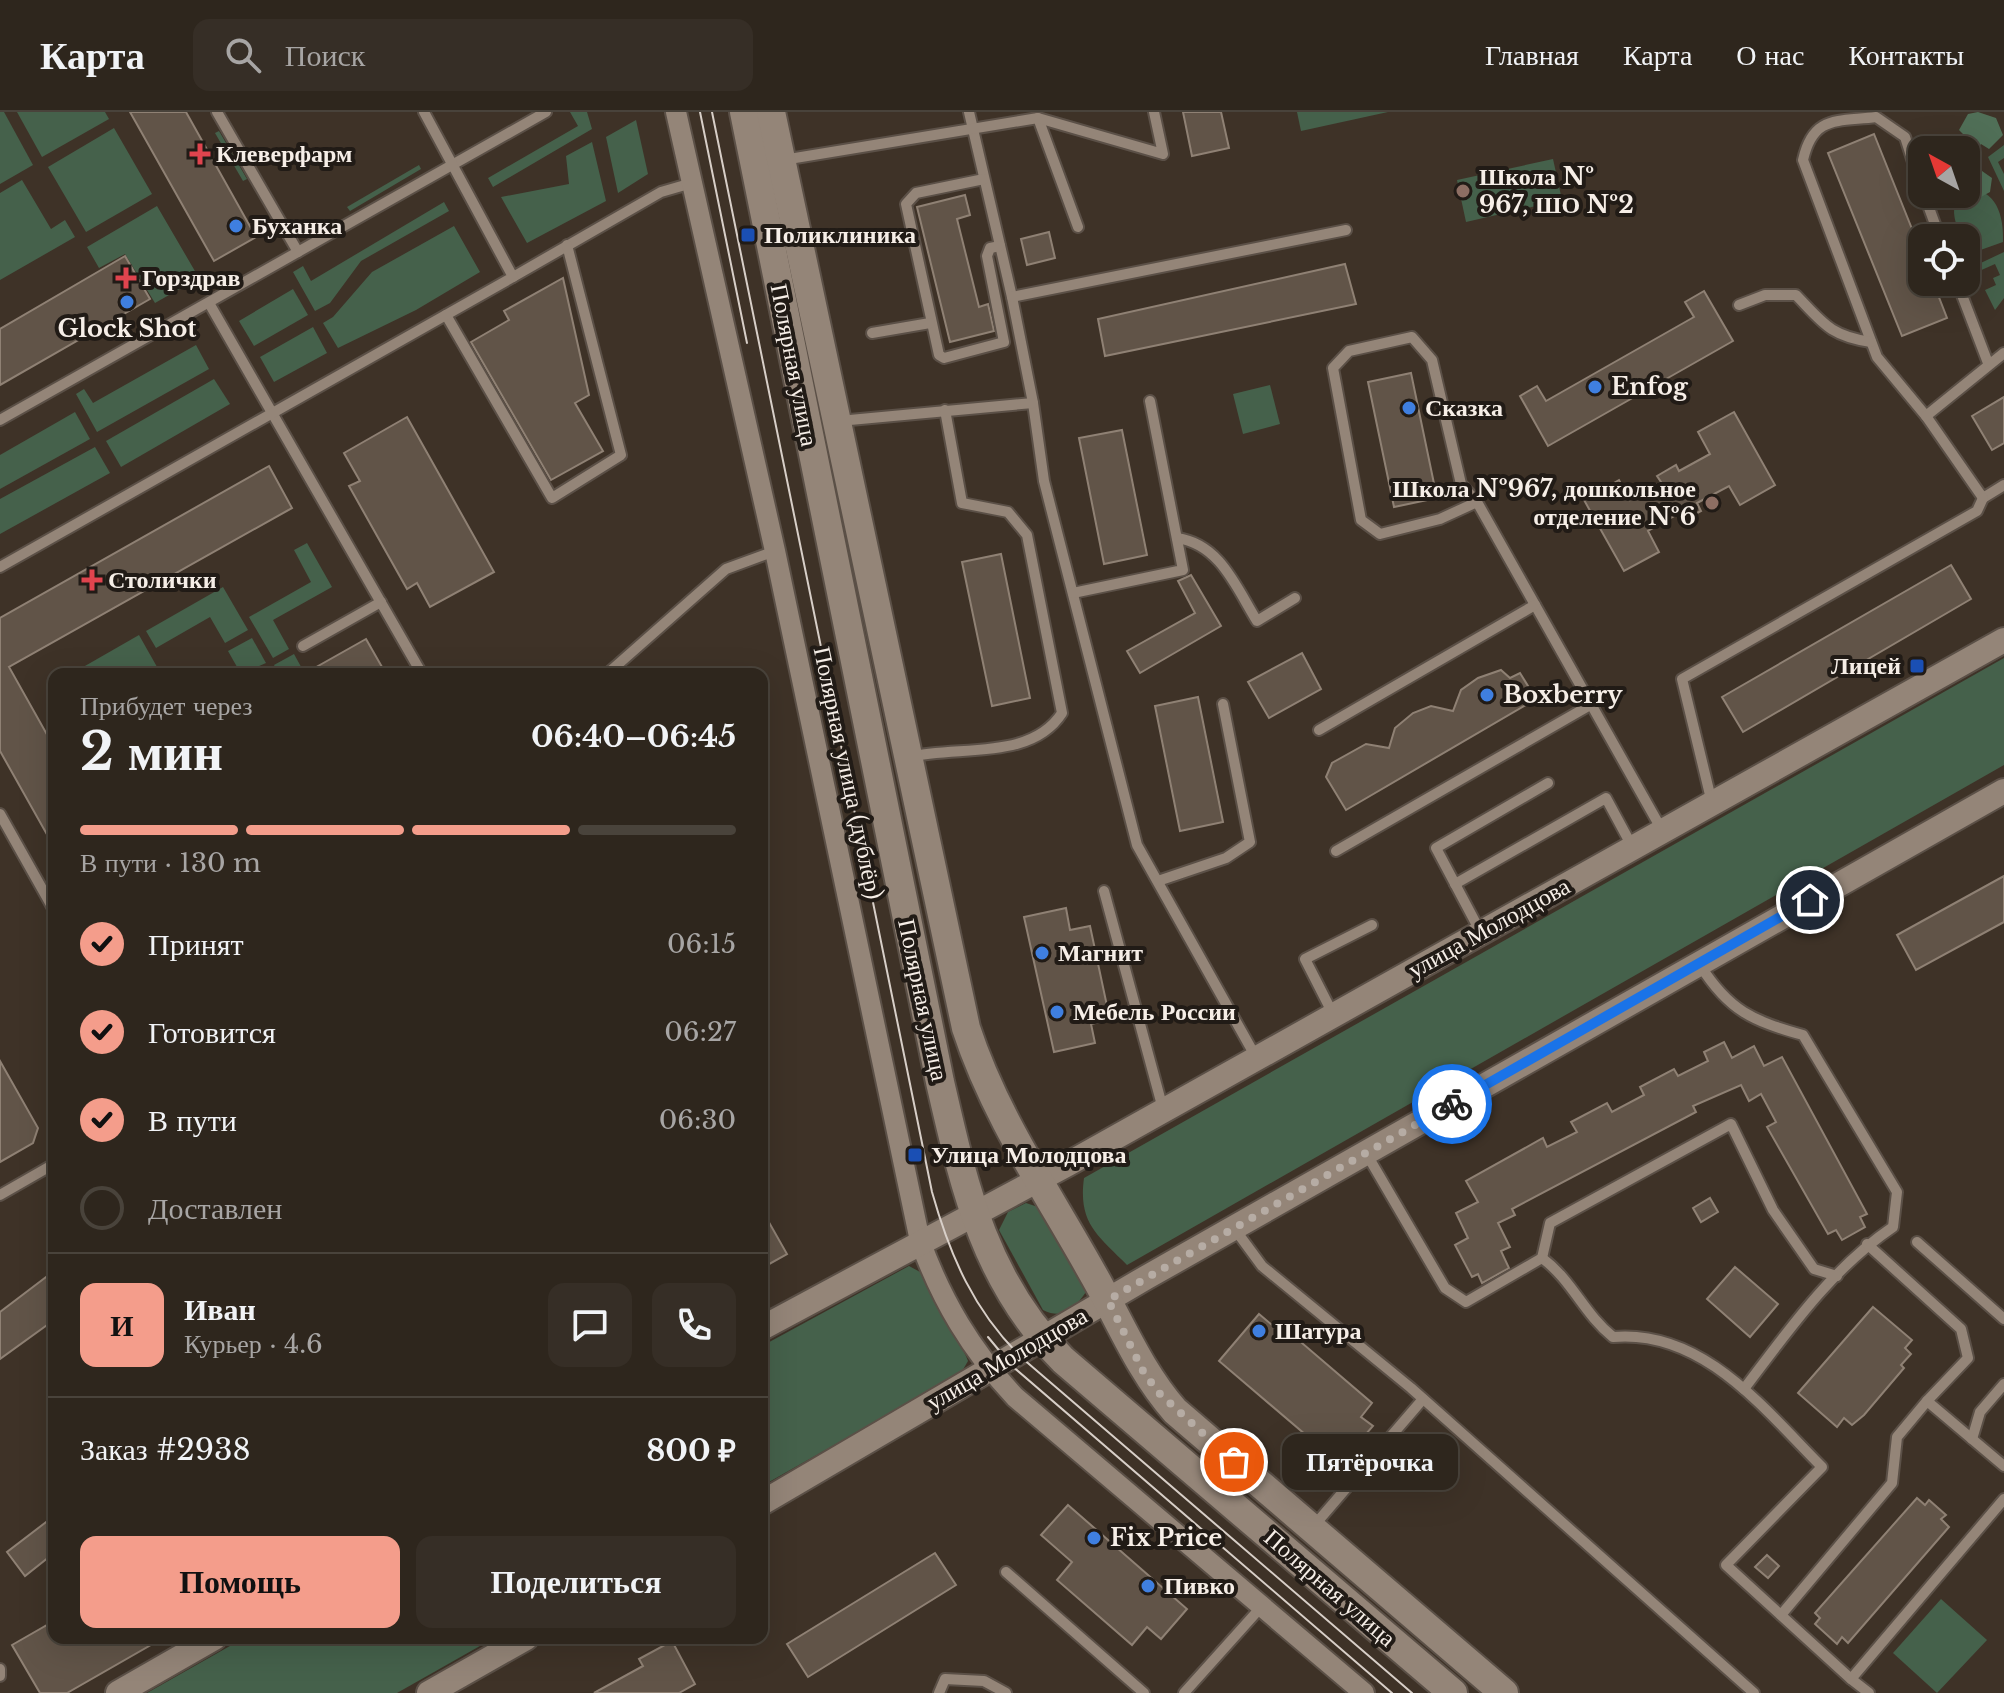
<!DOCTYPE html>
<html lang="ru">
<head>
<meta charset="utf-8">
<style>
  body { margin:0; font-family:"Libre Baskerville",serif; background:#362e26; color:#f1f3f6; height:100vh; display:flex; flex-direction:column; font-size:30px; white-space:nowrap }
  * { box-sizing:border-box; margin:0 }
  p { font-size:26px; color:#a7a5a4 }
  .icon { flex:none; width:44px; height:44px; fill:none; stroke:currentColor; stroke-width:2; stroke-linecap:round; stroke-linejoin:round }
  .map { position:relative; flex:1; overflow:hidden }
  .panel { position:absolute; left:48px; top:556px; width:720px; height:976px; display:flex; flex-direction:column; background:#2e261d; border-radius:16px; box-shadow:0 8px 32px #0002,0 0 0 2px #49433b }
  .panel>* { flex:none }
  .needle { width:52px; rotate:320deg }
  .tools { position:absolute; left:1908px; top:24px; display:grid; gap:16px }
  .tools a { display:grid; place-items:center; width:72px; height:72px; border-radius:16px; background:#2e261d; box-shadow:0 8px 32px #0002,0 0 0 2px #49433b; font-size:40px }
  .pin { position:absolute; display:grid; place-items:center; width:68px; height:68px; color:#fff; margin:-34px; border:4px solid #fff; border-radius:50%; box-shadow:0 2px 8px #0007 }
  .courier { position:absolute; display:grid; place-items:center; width:80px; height:80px; margin:-40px; border:6px solid #1a73e8; border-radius:50%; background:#fff; color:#222; box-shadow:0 2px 10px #0007 }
  .bubble { position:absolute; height:56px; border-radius:16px; background:#2e261d; box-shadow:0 8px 32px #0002,0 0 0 2px #49433b; font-size:26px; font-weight:700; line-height:56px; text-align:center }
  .headline em { font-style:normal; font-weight:700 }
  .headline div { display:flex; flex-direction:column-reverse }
  .headline { display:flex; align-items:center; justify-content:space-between; height:136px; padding:0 32px }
  h1 { font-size:52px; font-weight:700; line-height:60px }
  .bar { display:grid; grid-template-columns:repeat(4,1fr); gap:12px 8px; align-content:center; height:96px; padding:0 32px }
  .bar i { height:10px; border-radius:6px; background:#49433b }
  .bar .active { background:#f49d8b }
  .bar p { grid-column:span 4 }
  .line { display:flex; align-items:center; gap:20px; padding:0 32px; border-top:2px solid #49433b }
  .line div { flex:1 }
  .round { display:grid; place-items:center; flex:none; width:84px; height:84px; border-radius:16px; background:#362e26 }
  ol { padding:0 32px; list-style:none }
  li { display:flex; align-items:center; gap:24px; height:88px }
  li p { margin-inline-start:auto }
  li .icon { padding:8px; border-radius:50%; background:#f49d8b; color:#111; stroke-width:4 }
  li:last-child { color:#a7a5a4 }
  li i { width:44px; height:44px; border:4px solid #49433b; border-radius:50% }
  .button { display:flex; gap:16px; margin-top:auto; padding:16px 32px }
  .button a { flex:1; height:92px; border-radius:16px; background:#f49d8b; color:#111; font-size:32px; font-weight:700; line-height:92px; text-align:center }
  .button a+a { background:#362e26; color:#f1f3f6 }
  header { display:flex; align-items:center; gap:48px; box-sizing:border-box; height:112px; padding:0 40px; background:#2e261d; border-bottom:2px solid #49433b }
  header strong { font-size:38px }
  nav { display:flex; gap:44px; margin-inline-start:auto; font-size:28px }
  .search { width:560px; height:72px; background:#362e26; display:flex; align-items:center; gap:20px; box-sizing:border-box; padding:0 28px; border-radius:16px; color:#a7a5a4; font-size:30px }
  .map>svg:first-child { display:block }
  .green { fill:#45614b }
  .forest { fill:#506f57 }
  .building { fill:#615448; stroke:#8f8174; stroke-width:2 }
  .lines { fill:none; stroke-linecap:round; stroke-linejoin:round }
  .service-casing { stroke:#5b5047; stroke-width:14 }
  .minor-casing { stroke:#5b5047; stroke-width:24 }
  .tertiary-casing { stroke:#5b5047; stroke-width:28 }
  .secondary-casing { stroke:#5b5047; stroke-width:32 }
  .service { stroke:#948578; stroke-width:10 }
  .minor { stroke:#948578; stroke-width:20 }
  .tertiary { stroke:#948578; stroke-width:24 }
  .secondary { stroke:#948578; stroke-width:28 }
  .tram { stroke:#d8cfc8; stroke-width:2 }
  .done { stroke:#b6aca4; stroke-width:8; stroke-dasharray:0 14.4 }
  .route { stroke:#1a73e8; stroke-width:10 }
  .health-dot { fill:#e0444e; stroke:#211b16; stroke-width:3 }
  .education-dot { fill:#8d6e63; stroke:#211b16; stroke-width:3 }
  .shop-dot { fill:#3f7fe0; stroke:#211b16; stroke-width:3 }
  .transit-dot { fill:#1a4fb4; stroke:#211b16; stroke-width:3 }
  .labels { text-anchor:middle; stroke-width:8; stroke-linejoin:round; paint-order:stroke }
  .poi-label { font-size:24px; font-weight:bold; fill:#f6eee7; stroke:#211b16; text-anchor:start }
  .street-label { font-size:24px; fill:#f6eee7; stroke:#211b16 }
</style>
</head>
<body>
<header>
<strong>Карта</strong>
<div class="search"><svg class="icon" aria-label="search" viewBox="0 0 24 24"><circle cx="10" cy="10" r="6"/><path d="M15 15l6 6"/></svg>Поиск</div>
<nav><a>Главная</a><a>Карта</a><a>О нас</a><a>Контакты</a></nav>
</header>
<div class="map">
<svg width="2004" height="1581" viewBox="0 0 2004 1581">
  <rect width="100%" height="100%" fill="#3e3227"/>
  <g class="green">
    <path d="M0,0h4l29,53 -33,19z"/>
    <path d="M17,0h88l4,7 -67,38z"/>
    <path d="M570,0h17l5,17 -99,58 -5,-9 90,-52z"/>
    <path d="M1297,0h91l-87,19z"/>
    <path d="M636,8l12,54 -30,19 -12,-56z"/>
    <path d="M114,16l38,66 -66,38 -38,-65z"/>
    <path d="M219,19l28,48 -4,2 -28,-48z"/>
    <path d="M592,30l14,59 -79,42 -26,-46 68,-13 -3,-28z"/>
    <path d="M2004,33v13l-6,4 6,12v17l-16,-34z"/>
    <path d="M1553,47l9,41 -96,22 -9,-42z"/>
    <path d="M419,53l2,4 -71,42 -3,-4z"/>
    <path d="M22,68l29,49 14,-9 10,17 -75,43v-87z"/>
    <path d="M1966,77c30,-1 38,26 37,53l-31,11 -6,-5v-10h-5c-6,-17 -11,-28 -2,-44h7z"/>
    <path d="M444,90l5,9 -88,50 -31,42 -15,8 -22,-39 10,-6 8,15z"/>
    <path d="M157,94l42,72 -44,25 -30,-49 -26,14 -12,-21z"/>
    <path d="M454,114l26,46 -64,38 -78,38 -15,-25 10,-6 39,-45z"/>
    <path d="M2004,140v46l-9,12 -10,-20 11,-5 -3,-7 7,-3 -5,-11 -18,8 -9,-3z"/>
    <path d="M293,177l15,26 -54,31 -15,-25z"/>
    <path d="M313,215l14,26 -53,29 -14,-25z"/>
    <path d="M196,233l13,24 -112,63 -21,-38 8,-5 9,14z"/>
    <path d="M214,267l16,25 -109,63 -15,-26z"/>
    <path d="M1270,273l10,39 -37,10 -10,-40z"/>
    <path d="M75,300l15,27 -90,50v-34z"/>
    <path d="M95,335l15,26 -110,61v-35z"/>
    <path d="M307,431l25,44 -59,33 16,29 -16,9 -24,-41 62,-35 -17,-32z"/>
    <path d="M223,475l25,43 -23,13 -15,-26 -54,31 -10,-17z"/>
    <path d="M139,523l22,39h-90z"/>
    <path d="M252,526l14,25 -25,11 -13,-23z"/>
    <path d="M294,542l11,20h-26l-5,-9z"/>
    <path d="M2004,546v107l-877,500c-30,-30 -49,-42 -43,-87z"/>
    <path d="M1026,1091l15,5 43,76 2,8c-12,17 -23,28 -43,18l-44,-80 9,-18z"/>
    <path d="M909,1154l13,7 44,83 2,5 -7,12 -199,113v-140z"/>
    <path d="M1941,1487l46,41 -50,53 -44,-40z"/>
    <path d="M244,1526h250l-97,55h-250z"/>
  </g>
  <g class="forest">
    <path d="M1978,0l18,6 7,17 -14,14 -8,-5 -3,5 -17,-7 4,-6 -6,-6 9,-16z"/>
    <path d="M1969,58l13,1 10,7 -2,14 -11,6 -7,-2 -3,-7 -9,11 -9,-1 -3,-5h18v-23z"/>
  </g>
  <g class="building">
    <path d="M130,0h56l70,125 -42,24z"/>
    <path d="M1183,0h38l8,36 -37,8z"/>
    <path d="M1874,22l48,120v28h11l14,36 -45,18 -74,-183z"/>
    <path d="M965,83l5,20 -13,4 22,88 9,-3 6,27 -44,11 -33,-135z"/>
    <path d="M1049,120l6,26 -28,7 -6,-26z"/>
    <path d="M125,144l25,43 -150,86v-56z"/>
    <path d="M1345,152l11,40 -251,52 -7,-37z"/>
    <path d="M563,166l26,117 -14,8 28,48 -52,29 -80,-138 38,-22 -5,-9z"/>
    <path d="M1704,179l29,50 -185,105 -28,-50 17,-10 9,15 148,-84 -9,-15z"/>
    <path d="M1411,261l26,125 -43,9 -26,-125z"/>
    <path d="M2004,285v46l-12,7 -20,-34z"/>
    <path d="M1734,300l41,73 -35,20 -11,-19 -32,17 4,8 -19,10 -4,-7 -30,17 11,21 -35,19 -40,-71 35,-20 11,20 31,-18 -4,-6 19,-11 3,6 31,-17 -12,-22z"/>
    <path d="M407,305l87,155 -64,35 -13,-24 -10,6 -58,-103 11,-5 -16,-28z"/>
    <path d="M1122,318l25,125 -43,9 -25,-126z"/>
    <path d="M269,354l23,42 -283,159 45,80v100l-54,-96v-133z"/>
    <path d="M1001,442l29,144 -38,8 -30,-144z"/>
    <path d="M1951,453l20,34 -228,133 -21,-35z"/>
    <path d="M1191,463l30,51 -81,47 -13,-22 68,-38 -17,-32z"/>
    <path d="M366,527l20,35h-82z"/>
    <path d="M1302,541l19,36 -52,29 -21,-36z"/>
    <path d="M1501,558l9,8 10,-5 16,26 -190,111 -20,-33 6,-14 34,-19 23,4 6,-20 18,-15 18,-7 22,5 8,-21 17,-12z"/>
    <path d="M1198,585l25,125 -43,9 -25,-125z"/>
    <path d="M2004,764v46l-88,48 -19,-35z"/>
    <path d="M1066,796l4,22 20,-4 20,94 -19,4 4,19 -41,9 -30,-135z"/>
    <path d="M1724,930l8,16 22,-12 10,20 18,-9 85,157 -7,3 5,10 -23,13 -6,-10 -8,4 -61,-107 9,-5 -15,-28 -12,7 -8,-16 -48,21 3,6 -184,97 3,6 -17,8 12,24 -9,4 8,17 -27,15 -4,-9 -6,3 -17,-32 13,-7 -12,-25 22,-11 -12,-21 77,-43 4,9 30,-15 -6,-10 36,-19 5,9 32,-17 -4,-8 34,-18 4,7 30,-15 -4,-9z"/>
    <path d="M0,949l38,67 -5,15 -33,19z"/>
    <path d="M1710,1086l8,14 -17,10 -8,-14z"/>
    <path d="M762,1098l25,44 -25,14z"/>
    <path d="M1735,1155l43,37 -28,33 -43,-38z"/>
    <path d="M54,1159v49l-54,39v-47z"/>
    <path d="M1873,1195l39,33 -7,8 6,6 -10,11 3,3 -40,47 -12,10 -8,-7 -7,9 -39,-34z"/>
    <path d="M1259,1202l32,27 4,-4 77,66 -11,14 12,9 -33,38 -121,-103z"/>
    <path d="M1917,1386l8,7 4,-5 17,15 -5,4 8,8 -101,116 -6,-6 -5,7 -22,-20 5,-6 -5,-5z"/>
    <path d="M1068,1393l119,104 -26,30 -14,-12 -15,18 -75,-65 15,-18 -31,-27z"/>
    <path d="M54,1404v37l-29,23 -18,-24z"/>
    <path d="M935,1441l21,32 -148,92 -21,-33z"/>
    <path d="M1767,1443l12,11 -11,12 -13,-11z"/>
    <path d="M54,1509v17h109l-96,55h-27l-28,-48z"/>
    <path d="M672,1529l23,43 -16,9h-85l49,-27 -4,-7z"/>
  </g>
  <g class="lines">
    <defs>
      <g id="service">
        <path d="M217,0l81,140"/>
        <path d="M969,0l43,185 21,106 11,78 93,364 120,214"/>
        <path d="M1038,6l40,109"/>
        <path d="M783,48l255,-42 125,36 -9,-42"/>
        <path d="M984,67l-68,14 -10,11 33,151 5,3 60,-16 -17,-86 3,-8 10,-2"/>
        <path d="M1922,78l-17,-53 -29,-20c-39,5 -63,-2 -73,43l74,197 49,59 57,82 21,-13"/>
        <path d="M1924,82l16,44"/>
        <path d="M513,165l148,-85 31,-9"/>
        <path d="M1957,170l31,81"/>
        <path d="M1012,185l334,-67"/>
        <path d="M209,191l213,371"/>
        <path d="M1739,193l26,-10h31c27,28 34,41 75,47"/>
        <path d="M446,203l106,183 69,-43 -54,-210"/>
        <path d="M872,221l58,-10"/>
        <path d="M1412,225l20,23 29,124 16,18 -37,17 -60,15 -19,-14 -28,-152 16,-17z"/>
        <path d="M1926,304l78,-63"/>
        <path d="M0,308l546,-308"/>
        <path d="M839,309l194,-18"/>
        <path d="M1477,390l185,328"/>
        <path d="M1177,426c43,6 59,49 80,83l38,-23"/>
        <path d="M0,455l513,-290 -89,-165"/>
        <path d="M1073,481l110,-23 -33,-169"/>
        <path d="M303,534l78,-44"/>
        <path d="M607,562l119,-105 49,-18"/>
        <path d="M1319,618l216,-125"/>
        <path d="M909,645c50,-12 122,4 153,-44l-35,-178 -19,-23 -46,-9 -17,-93"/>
        <path d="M1712,691l-30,-124 295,-168 6,-13"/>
        <path d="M0,702l54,96"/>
        <path d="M1336,739l256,-147"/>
        <path d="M1158,769l68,-23 24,-16 -27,-138"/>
        <path d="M1455,772l151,-86 27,50"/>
        <path d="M1104,779l59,218"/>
        <path d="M1480,819l-44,-83 112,-65"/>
        <path d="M1700,853c29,46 53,56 103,70l94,157 -4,35c-62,42 -105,104 -149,162"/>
        <path d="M1333,902l-28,-55 67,-34"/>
        <path d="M1366,1041l79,135 21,14 76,-44"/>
        <path d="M0,1083l54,-31"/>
        <path d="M1234,1116l28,38 149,122 343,305"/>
        <path d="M1917,1130l87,77"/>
        <path d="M1867,1132l94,85 7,29 -41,43"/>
        <path d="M1542,1146c30,22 42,56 71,79 90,-8 151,72 209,130l-96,98 125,114"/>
        <path d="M1542,1146l8,-35 181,-99 42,86 41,59 23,7"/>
        <path d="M1972,1327l8,-27 24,-28"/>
        <path d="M1312,1416l111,-129"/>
        <path d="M1006,1460l138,121"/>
        <path d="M1781,1503l111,-132 5,-46 30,-36 77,65"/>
        <path d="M0,1557v7"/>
        <path d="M939,1581l6,-14 39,2 22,12"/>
        <path d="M1184,1581l79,-88"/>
        <path d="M1869,1581l-18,-14 153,-180"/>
      </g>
      <path id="minor" d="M676,0l99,439 145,690c22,60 51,109 95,156l349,296"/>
      <g id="tertiary">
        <path d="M762,1216l306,-164 936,-524"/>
        <path d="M762,1391l385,-226 857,-486"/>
        <path d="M118,1581l96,-55"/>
        <path d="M429,1581l97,-55"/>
      </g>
      <g id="secondary">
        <path d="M744,0l196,970c24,104 44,198 123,278l390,333"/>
        <path d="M771,0l195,916c29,89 82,165 127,246 27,47 46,96 82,137l329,282"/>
      </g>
    </defs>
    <use href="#service" class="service-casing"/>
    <use href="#minor" class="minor-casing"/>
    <use href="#tertiary" class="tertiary-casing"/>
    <use href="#secondary" class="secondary-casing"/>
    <use href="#service" class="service"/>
    <use href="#minor" class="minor"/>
    <use href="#tertiary" class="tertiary"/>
    <use href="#secondary" class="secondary"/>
    <g class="tram">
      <path d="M700,0l47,231"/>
      <path d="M712,0l220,1080c18,64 42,119 90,166l390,335"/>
      <path d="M988,1225l24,29 380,327"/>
    </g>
  </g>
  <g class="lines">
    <path class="done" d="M1234,1350l-75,-69 -15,-20 -36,-73 344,-196"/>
    <path class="route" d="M1452,992l358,-204"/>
  </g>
  <g class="health-dot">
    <path d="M196 30h8v8h8v8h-8v8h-8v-8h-8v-8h8z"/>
    <path d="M122 154h8v8h8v8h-8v8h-8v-8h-8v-8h8z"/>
    <path d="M88 456h8v8h8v8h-8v8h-8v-8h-8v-8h8z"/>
  </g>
  <g class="education-dot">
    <circle cx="1463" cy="79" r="8"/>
    <circle cx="1712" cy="391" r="8"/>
  </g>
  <g class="shop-dot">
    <circle cx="236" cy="114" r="8"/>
    <circle cx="127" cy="190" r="8"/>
    <circle cx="1595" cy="275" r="8"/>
    <circle cx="1409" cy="296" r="8"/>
    <circle cx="1487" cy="583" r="8"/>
    <circle cx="1042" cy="841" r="8"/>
    <circle cx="1057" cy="900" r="8"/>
    <circle cx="1259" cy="1219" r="8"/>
    <circle cx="1094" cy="1426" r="8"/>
    <circle cx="1148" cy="1474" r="8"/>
  </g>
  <g class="transit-dot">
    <rect x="740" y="115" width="16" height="16" rx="4"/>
    <rect x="1909" y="546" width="16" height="16" rx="4"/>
    <rect x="907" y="1035" width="16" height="16" rx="4"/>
  </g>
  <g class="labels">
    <g class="poi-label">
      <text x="216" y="50">Клеверфарм</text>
      <text x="1479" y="73">Школа №<tspan x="1479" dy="28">967, ШО №2</tspan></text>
      <text x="252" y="122">Буханка</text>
      <text x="764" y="131">Поликлиника</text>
      <text x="142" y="174">Горздрав</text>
      <text x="127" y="225" text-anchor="middle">Glock Shot</text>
      <text x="1611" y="283">Enfog</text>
      <text x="1425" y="304">Сказка</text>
      <text x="1696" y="385" text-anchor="end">Школа №967, дошкольное<tspan x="1696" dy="28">отделение №6</tspan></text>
      <text x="108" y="476">Столички</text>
      <text x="1901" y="562" text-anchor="end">Лицей</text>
      <text x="1503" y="591">Boxberry</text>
      <text x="1058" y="849">Магнит</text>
      <text x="1073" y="908">Мебель России</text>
      <text x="931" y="1051">Улица Молодцова</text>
      <text x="1275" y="1227">Шатура</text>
      <text x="1110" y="1434">Fix Price</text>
      <text x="1164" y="1482">Пивко</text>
    </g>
    <g class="street-label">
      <text transform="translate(794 253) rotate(79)" y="8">Полярная улица</text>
      <text transform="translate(848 661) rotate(78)" y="8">Полярная улица (дублёр)</text>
      <text transform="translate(1489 816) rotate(-29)" y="8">улица Молодцова</text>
      <text transform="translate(923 888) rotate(78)" y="8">Полярная улица</text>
      <text transform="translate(1007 1247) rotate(-30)" y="8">улица Молодцова</text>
      <text transform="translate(1330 1476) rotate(41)" y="8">Полярная улица</text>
    </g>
  </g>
</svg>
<div class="tools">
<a><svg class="needle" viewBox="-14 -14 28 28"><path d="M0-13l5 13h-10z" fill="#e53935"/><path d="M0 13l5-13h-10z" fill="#a7a5a4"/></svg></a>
<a><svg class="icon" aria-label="locate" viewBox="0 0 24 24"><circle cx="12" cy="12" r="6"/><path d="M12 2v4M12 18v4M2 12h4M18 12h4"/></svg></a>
</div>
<div class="pin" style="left:1234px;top:1350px;background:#ea580c"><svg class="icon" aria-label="bag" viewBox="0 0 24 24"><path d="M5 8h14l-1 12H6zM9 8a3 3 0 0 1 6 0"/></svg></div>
<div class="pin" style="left:1810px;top:788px;background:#1f2937"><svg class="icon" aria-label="home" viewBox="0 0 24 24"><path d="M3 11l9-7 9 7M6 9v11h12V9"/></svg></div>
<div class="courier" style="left:1452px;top:992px"><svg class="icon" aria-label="bike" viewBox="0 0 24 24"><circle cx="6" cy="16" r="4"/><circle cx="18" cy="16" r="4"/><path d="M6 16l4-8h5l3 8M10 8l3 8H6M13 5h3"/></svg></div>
<div class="bubble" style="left:1282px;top:1322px;width:176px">Пятёрочка</div>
<section class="panel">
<div class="headline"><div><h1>2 мин</h1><p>Прибудет через</p></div><em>06:40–06:45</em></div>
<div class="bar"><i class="active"></i><i class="active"></i><i class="active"></i><i></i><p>В пути · 130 m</p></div>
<ol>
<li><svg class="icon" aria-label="check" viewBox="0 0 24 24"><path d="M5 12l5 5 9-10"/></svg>Принят<p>06:15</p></li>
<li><svg class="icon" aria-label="check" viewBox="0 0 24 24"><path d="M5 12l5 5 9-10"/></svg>Готовится<p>06:27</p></li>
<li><svg class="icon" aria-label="check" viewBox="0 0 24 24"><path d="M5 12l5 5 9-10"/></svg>В пути<p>06:30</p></li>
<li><i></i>Доставлен</li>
</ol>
<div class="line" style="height:144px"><b class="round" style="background:#f49d8b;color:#111">И</b><div><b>Иван</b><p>Курьер · 4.6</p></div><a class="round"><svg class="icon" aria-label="chat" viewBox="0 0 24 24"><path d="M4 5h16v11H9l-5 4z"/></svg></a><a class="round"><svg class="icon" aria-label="phone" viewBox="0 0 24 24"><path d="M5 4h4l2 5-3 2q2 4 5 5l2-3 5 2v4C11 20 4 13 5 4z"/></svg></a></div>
<div class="line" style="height:104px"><div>Заказ #2938</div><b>800 ₽</b></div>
<div class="button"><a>Помощь</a><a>Поделиться</a></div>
</section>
</div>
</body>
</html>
